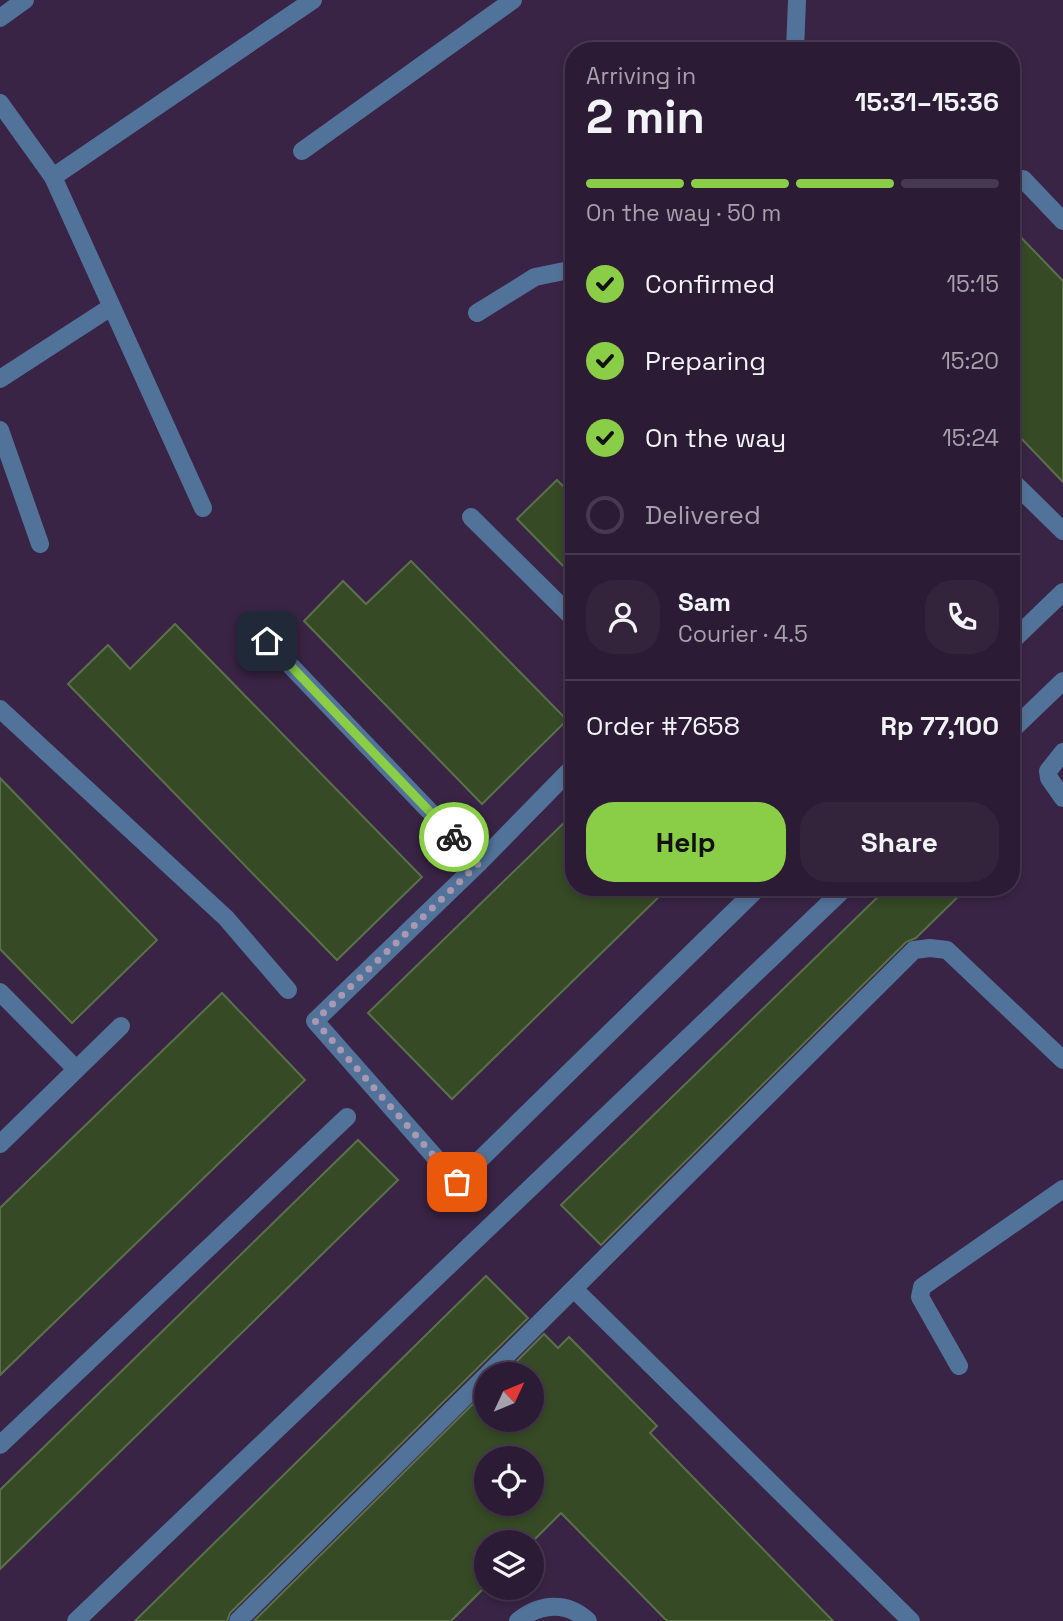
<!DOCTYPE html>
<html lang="en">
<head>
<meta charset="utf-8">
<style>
  body { margin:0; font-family:"Space Grotesk",sans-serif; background:#33243c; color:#f1f3f6; height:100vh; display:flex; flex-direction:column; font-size:26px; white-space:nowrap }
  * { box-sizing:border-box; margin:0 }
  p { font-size:23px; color:#a6a1ac }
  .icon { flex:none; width:38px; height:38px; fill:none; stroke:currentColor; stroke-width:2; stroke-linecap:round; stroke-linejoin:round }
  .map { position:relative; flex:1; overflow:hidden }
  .panel { position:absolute; left:565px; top:42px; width:455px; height:854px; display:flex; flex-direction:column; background:#2b1b34; border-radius:28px; box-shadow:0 4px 10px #0003,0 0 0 2px #47394f }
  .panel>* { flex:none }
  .needle { width:46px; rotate:46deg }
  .buttons { position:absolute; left:474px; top:1362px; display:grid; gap:14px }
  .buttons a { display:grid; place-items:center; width:70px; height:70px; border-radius:50%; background:#2b1b34; box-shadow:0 4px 10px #0003,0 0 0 2px #47394f; font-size:35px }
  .pin { position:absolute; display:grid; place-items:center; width:60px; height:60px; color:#fff; margin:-30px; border-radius:14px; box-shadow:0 4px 10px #0006 }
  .courier { position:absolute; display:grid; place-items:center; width:70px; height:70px; margin:-35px; border:5px solid #8ace48; border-radius:50%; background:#fff; color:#222; box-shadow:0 2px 9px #0007 }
  .head em { font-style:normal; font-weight:700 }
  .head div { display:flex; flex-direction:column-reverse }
  .head { display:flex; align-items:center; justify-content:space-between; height:119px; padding:0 21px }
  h1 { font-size:46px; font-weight:700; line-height:52px }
  .bar { display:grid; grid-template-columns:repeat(4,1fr); gap:10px 7px; align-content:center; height:84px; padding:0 21px }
  .bar i { height:9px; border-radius:5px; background:#47394f }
  .bar .current { background:#8ace48 }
  .bar p { grid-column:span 4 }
  .line { display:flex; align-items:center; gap:18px; padding:0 21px; border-top:2px solid #47394f }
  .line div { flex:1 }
  .round { display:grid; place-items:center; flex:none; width:74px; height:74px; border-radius:28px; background:#33243c }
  ol { padding:0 21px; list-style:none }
  li { display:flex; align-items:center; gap:21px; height:77px }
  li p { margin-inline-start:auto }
  li .icon { padding:7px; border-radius:50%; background:#8ace48; color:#111; stroke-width:4 }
  li:last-child { color:#a6a1ac }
  li i { width:38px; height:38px; border:4px solid #47394f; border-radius:50% }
  .primary-button { display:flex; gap:14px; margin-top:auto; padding:14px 21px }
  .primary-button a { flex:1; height:80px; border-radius:28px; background:#8ace48; color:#111; font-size:28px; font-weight:700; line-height:80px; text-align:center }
  .primary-button a+a { background:#33243c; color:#f1f3f6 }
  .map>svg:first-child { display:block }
  .building { fill:#364a25; stroke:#5b714a; stroke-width:2; fill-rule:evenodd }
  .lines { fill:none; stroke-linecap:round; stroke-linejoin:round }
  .minor { stroke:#527399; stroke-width:18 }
  .done { stroke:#a898b1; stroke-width:7; stroke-dasharray:0 12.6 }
  .route { stroke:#8ace48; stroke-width:9 }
</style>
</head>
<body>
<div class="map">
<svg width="1063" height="1621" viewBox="0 0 1063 1621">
  <rect width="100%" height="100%" fill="#392445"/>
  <g class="building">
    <path d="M1012,228l51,53v201l-51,-53z"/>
    <path d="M557,480l17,17v80l-57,-58z"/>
    <path d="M411,561l156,159 -85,84 -178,-183 39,-40 23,23z"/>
    <path d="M175,624l247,253 -85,83 -269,-276 40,-39 22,24z"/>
    <path d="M0,778l157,162 -85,83 -72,-74z"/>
    <path d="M574,813v74h95l-217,212 -84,-86z"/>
    <path d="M888,887h80l-52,51 -10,4 -305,303 -40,-40z"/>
    <path d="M222,993l83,87 -305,295v-167z"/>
    <path d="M358,1140l40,40 -398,389v-79z"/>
    <path d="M486,1276l42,42 -298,295 -3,8h-92z"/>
    <path d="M544,1334l14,14 11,-11 88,89 -7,7 183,188h-166l-106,-108 -29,29h-46v44l-35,35h-197l232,-230v28h46v-45h-28zM486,1458h46v45h-46z"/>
  </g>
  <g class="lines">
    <g class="minor">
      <path d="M0,18l25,-18"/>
      <path d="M795,51l2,-51"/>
      <path d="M0,103l53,74 150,331"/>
      <path d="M302,151l211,-151"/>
      <path d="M53,177l260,-177"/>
      <path d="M1023,179l40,42"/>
      <path d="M477,313l58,-36 39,-8"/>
      <path d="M0,379l111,-72"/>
      <path d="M0,430l40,114"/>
      <path d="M1012,481l51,50"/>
      <path d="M471,517l103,102"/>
      <path d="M267,641l212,222"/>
      <path d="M1012,641l51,-49"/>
      <path d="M0,709l226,209 62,72"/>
      <path d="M1012,730l51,-49"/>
      <path d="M1063,752l-15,19 1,7 14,20"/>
      <path d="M574,766l-95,97 -164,158 142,161 302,-295"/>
      <path d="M0,992l76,77"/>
      <path d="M0,1144l121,-118"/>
      <path d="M574,1289l337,332"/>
      <path d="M959,1366l-39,-69 2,-10 141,-98"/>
      <path d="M488,1374l426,-424 16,-2 17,2 116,110"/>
      <path d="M0,1445l347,-328"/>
      <path d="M76,1621l770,-734"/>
      <path d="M238,1621l248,-245"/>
      <path d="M518,1621c22,-18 49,-20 70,0"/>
    </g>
  </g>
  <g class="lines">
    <path class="done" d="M454,837l25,26 -164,158 142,161"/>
    <path class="route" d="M267,641l187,196"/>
  </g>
</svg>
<div class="buttons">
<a><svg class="needle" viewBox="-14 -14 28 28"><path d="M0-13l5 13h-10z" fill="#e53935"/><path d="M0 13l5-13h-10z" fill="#a6a1ac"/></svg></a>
<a><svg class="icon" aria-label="locate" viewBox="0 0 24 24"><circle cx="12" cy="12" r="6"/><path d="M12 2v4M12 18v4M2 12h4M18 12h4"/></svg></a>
<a><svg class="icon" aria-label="layers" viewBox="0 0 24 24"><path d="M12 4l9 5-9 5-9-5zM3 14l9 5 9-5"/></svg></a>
</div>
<div class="pin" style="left:457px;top:1182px;background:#ea580c"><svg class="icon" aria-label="bag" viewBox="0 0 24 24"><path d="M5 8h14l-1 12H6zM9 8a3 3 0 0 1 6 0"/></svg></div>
<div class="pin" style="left:267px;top:641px;background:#1f2937"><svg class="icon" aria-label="home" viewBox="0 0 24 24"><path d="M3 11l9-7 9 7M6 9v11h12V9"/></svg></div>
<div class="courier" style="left:454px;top:837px"><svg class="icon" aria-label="bike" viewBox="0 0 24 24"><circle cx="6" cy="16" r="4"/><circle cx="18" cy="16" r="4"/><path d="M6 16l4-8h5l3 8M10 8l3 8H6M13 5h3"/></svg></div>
<section class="panel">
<div class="head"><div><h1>2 min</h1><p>Arriving in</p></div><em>15:31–15:36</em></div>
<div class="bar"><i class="current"></i><i class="current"></i><i class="current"></i><i></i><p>On the way · 50 m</p></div>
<ol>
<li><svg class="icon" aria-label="check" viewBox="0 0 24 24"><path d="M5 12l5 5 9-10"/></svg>Confirmed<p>15:15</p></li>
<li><svg class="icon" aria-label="check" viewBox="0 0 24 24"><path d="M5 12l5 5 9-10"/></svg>Preparing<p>15:20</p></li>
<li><svg class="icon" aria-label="check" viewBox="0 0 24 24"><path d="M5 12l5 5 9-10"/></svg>On the way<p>15:24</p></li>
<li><i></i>Delivered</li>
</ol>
<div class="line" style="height:126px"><a class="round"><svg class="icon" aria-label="person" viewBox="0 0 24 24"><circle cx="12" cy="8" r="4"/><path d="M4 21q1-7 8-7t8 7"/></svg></a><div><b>Sam</b><p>Courier · 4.5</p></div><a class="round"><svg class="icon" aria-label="phone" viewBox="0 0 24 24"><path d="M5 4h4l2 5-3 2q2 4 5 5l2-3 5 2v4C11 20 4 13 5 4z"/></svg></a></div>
<div class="line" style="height:91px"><div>Order #7658</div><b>Rp 77,100</b></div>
<div class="primary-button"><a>Help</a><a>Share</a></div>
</section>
</div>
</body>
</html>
